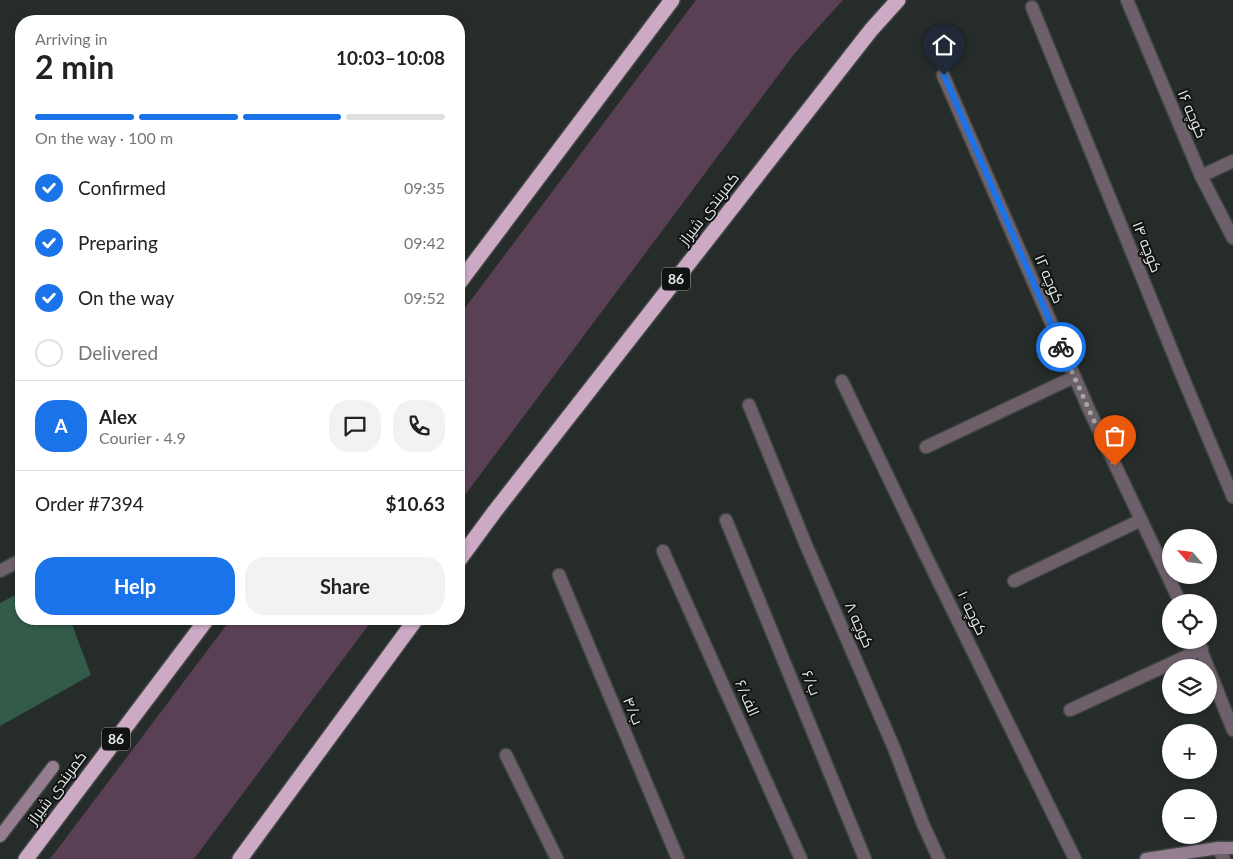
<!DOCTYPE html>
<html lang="en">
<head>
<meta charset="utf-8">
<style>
  body { margin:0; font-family:Lato,Cairo,sans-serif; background:#f2f2f2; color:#222; height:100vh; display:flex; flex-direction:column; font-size:19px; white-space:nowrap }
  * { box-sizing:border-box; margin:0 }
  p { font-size:16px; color:#767676 }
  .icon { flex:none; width:28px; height:28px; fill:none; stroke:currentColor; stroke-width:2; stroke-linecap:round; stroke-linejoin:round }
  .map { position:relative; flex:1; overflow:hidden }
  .panel { position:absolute; left:15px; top:15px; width:450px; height:610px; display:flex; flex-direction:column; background:#fff; border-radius:20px; box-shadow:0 1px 4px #0004 }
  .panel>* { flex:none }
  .needle { width:32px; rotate:298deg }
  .tools { position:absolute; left:1162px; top:529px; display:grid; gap:10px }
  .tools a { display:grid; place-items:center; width:55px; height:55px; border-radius:50%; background:#fff; box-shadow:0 1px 4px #0004; font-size:25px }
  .pin { position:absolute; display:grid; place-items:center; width:42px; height:42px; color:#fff; margin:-51px -21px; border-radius:50% 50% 50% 0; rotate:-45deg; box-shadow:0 0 5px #0007 }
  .pin .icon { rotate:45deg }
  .courier { position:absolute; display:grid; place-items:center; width:50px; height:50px; margin:-25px; border:4px solid #1a73e8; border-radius:50%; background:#fff; color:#222; box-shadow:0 1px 6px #0007 }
  .headline em { font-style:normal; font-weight:700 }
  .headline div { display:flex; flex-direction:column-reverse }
  .headline { display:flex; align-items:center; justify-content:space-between; height:85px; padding:0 20px }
  h1 { font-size:32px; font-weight:700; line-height:38px }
  .bar { display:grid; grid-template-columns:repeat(4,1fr); gap:8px 5px; align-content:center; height:60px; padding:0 20px }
  .bar i { height:6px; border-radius:4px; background:#e0e0e0 }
  .bar .on { background:#1a73e8 }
  .bar p { grid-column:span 4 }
  .line { display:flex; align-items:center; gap:12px; padding:0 20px; border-top:1px solid #e0e0e0 }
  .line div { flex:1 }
  .round { display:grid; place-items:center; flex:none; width:52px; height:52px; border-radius:20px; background:#f2f2f2 }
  ol { padding:0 20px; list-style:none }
  li { display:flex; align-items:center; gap:15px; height:55px }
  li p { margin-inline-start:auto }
  li .icon { padding:5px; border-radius:50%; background:#1a73e8; color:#fff; stroke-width:4 }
  li:last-child { color:#767676 }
  li i { width:28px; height:28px; border:2px solid #e0e0e0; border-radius:50% }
  .button { display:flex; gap:10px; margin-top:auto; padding:10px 20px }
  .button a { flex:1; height:58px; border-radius:20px; background:#1a73e8; color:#fff; font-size:20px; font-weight:700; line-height:58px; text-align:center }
  .button a+a { background:#f2f2f2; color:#222 }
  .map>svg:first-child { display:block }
  .green { fill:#5a4055 }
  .building { fill:#325b4a }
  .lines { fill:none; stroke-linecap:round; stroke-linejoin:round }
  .street-casing { stroke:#414744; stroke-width:15 }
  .secondary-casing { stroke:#414744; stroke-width:15 }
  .highway-casing { stroke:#414744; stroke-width:18 }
  .street { stroke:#6e606b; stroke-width:12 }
  .secondary { stroke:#947e90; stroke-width:12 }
  .highway { stroke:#cca9c5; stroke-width:15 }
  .done { stroke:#a3a8a5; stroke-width:5; stroke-dasharray:0 9 }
  .route { stroke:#1a73e8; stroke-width:6 }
  .labels { text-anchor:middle; stroke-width:4; stroke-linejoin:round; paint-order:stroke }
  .shield { fill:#111312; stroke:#a6aaa8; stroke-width:1 }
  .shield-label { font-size:14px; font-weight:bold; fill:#e6eae8 }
  .street-label { font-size:15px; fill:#e6eae8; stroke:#111312 }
</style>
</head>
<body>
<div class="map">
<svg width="1233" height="859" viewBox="0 0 1233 859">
  <rect width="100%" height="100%" fill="#262c29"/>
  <g class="green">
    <path d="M696,0h147l-49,54 -335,449v-187z"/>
    <path d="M231,619h142l-179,240h-144z"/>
  </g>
  <path class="building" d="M21,592v27h49l21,56 -91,51v-123z"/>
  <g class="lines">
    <defs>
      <g id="street">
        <path d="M1127,0l74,176 32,62"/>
        <path d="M1032,7l149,366 52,124"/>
        <path d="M943,75l147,337 90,190"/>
        <path d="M1201,176l32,-15"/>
        <path d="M842,381l84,175 149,303"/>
        <path d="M749,405l57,140 88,203 29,76 16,35"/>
        <path d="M926,447l148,-70"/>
        <path d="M726,520l139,339"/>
        <path d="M663,551l138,308"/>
        <path d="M0,571l21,-11"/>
        <path d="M559,575l119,284"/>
        <path d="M1014,581l127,-61"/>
        <path d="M1197,640l36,90"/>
        <path d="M1070,710l132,-61"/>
        <path d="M506,755l51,104"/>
        <path d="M1218,848l6,11"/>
      </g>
      <g id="secondary">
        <path d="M0,836l53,-69"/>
        <path d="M1146,859l72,-11h15"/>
      </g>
      <g id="highway">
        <path d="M459,283l213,-283"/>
        <path d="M459,560l36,-49 376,-481 27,-30"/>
        <path d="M26,859l181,-240"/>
        <path d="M240,859l176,-240"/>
      </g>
    </defs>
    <use href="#street" class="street-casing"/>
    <use href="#secondary" class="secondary-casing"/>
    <use href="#highway" class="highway-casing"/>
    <use href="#street" class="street"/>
    <use href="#secondary" class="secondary"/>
    <use href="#highway" class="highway"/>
  </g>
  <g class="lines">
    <path class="done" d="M1061,347l29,65 25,54"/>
    <path class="route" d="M944,75l117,272"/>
  </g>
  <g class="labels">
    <g class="shield">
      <rect x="662" y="267.5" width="28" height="23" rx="4"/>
      <rect x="102" y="727.5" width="28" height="23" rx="4"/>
    </g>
    <g class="shield-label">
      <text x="676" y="284">86</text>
      <text x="116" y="744">86</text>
    </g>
    <g class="street-label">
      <text transform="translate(1192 114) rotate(67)" y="5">کوچه ۱۶</text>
      <text transform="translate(709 209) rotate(-52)" y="5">کمربندی شیراز</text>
      <text transform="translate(1147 247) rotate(68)" y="5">کوچه ۱۴</text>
      <text transform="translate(1049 279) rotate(67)" y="5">کوچه ۱۲</text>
      <text transform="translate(972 613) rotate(64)" y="5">کوچه ۱۰</text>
      <text transform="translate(859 625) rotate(66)" y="5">کوچه ۸</text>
      <text transform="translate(811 683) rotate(68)" y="5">ب/۶</text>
      <text transform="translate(747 698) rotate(66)" y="5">۶/الف</text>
      <text transform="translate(633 711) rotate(67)" y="5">۴/ب</text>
      <text transform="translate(57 788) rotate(-53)" y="5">کمربندی شیراز</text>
    </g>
  </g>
</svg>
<div class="tools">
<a><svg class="needle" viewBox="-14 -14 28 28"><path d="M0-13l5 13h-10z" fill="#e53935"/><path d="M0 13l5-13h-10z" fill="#767676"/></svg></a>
<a><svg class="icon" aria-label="locate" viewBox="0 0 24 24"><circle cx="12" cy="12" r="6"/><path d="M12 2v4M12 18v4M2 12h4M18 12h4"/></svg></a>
<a><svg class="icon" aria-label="layers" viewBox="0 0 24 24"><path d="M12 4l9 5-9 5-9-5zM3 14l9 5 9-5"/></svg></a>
<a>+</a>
<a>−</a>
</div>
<div class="pin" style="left:1115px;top:466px;background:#ea580c"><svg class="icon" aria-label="bag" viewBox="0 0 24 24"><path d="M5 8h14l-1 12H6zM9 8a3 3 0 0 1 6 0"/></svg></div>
<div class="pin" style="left:944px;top:75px;background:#1f2937"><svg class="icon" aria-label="home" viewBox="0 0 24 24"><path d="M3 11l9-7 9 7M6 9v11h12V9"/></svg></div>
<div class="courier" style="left:1061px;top:347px"><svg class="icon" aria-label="bike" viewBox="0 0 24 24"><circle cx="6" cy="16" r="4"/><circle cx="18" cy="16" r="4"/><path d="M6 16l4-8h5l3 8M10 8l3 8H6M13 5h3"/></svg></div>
<section class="panel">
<div class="headline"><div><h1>2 min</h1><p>Arriving in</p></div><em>10:03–10:08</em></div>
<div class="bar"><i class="on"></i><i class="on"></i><i class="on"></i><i></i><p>On the way · 100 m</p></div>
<ol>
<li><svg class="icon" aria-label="check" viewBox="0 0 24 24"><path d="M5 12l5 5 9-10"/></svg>Confirmed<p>09:35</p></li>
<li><svg class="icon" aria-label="check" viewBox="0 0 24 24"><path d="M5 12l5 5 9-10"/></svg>Preparing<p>09:42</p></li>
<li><svg class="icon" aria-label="check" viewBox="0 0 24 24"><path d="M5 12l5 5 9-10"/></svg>On the way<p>09:52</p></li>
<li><i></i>Delivered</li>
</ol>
<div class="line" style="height:90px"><b class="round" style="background:#1a73e8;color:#fff">A</b><div><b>Alex</b><p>Courier · 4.9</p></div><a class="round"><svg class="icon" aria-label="chat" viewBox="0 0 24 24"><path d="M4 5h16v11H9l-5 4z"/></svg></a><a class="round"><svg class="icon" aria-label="phone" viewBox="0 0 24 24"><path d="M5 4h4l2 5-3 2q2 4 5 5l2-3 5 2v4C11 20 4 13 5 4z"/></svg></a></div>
<div class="line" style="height:65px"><div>Order #7394</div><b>$10.63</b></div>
<div class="button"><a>Help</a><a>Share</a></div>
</section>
</div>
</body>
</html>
